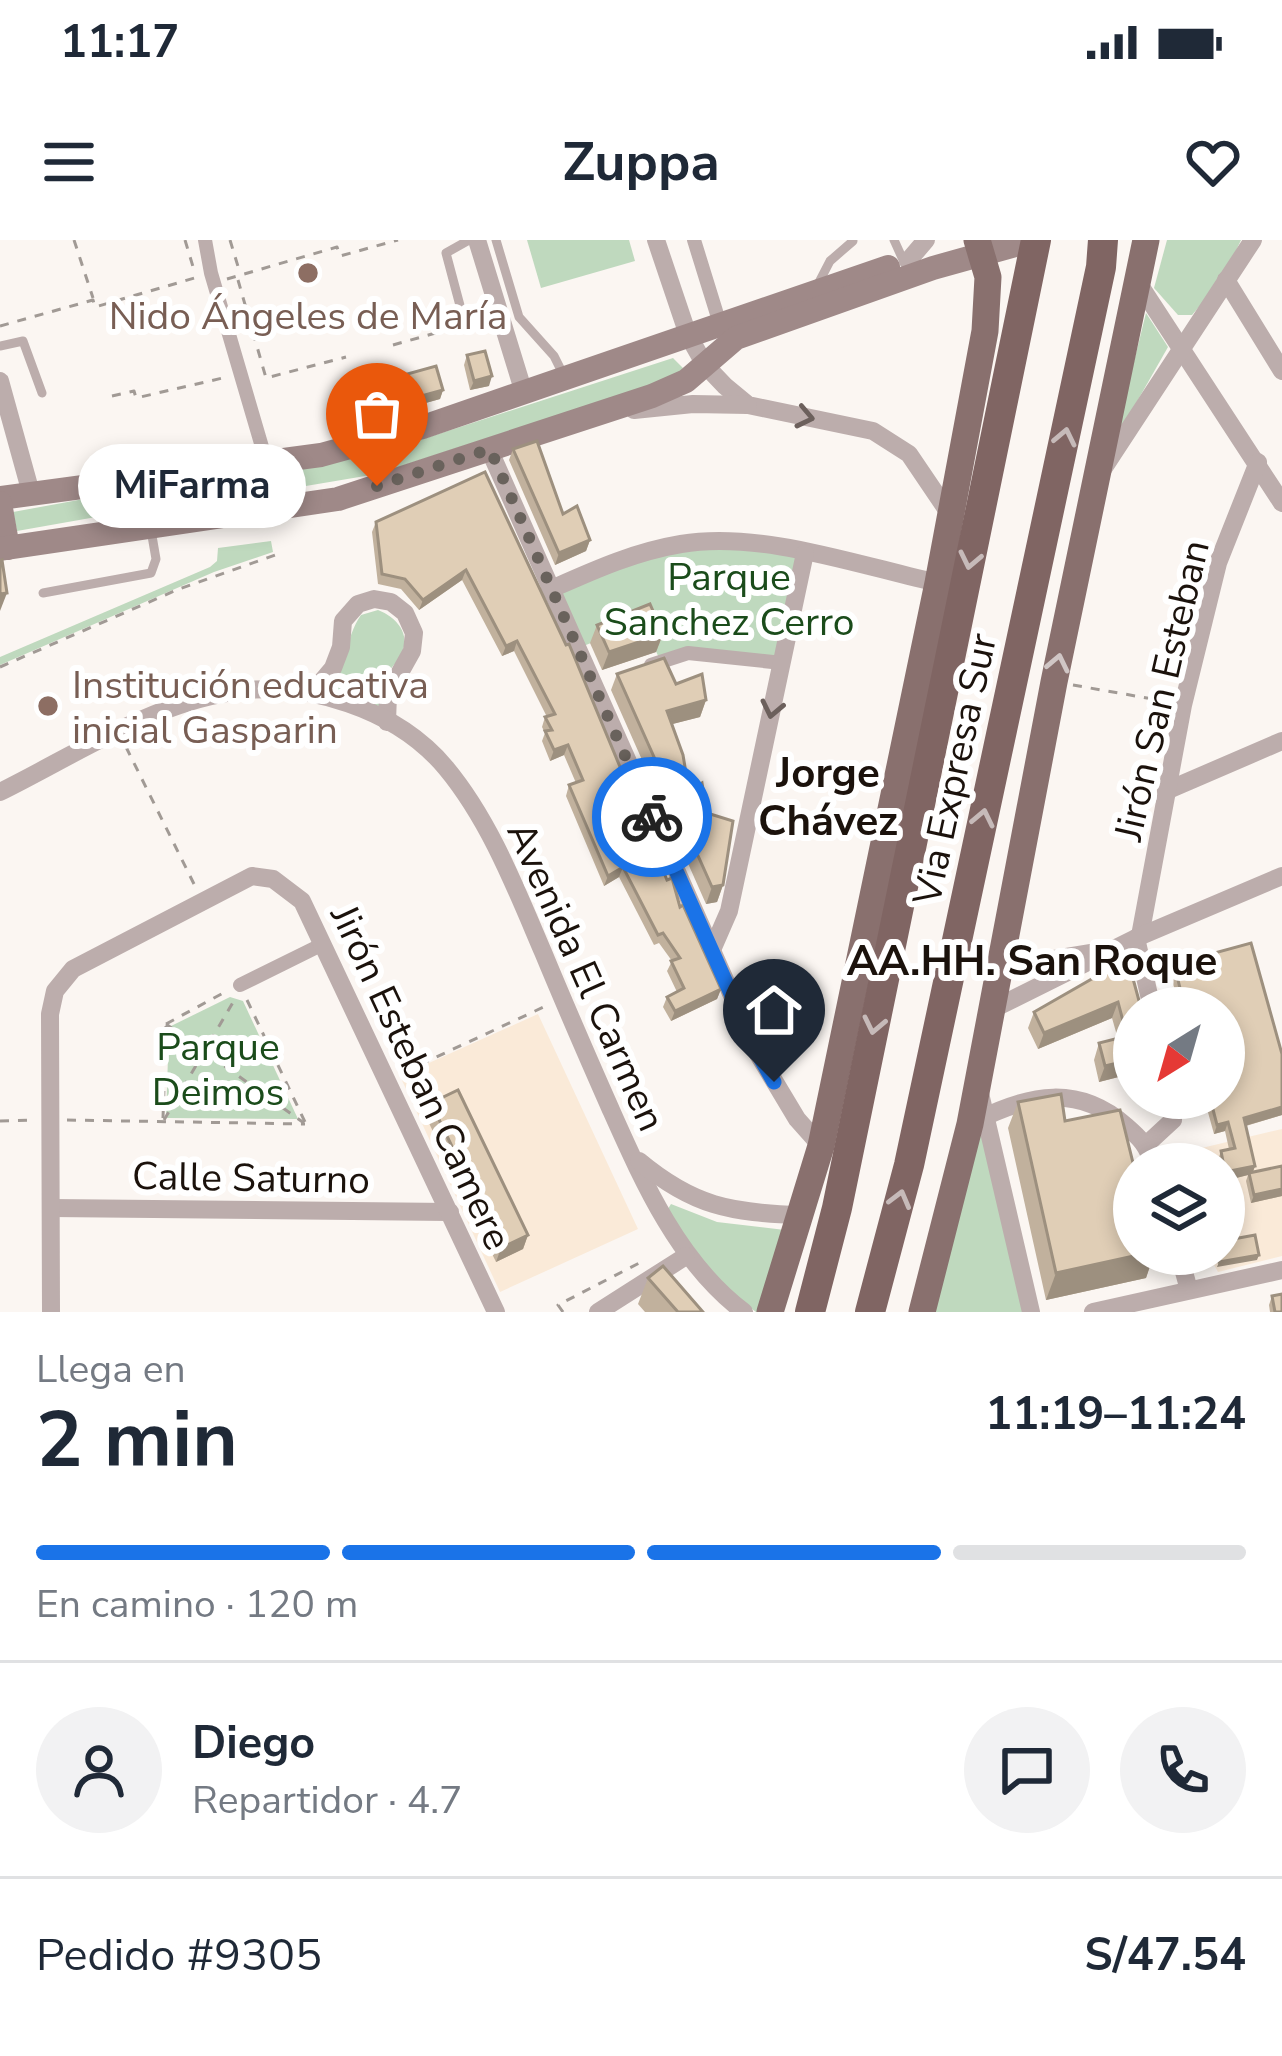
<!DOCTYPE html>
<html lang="es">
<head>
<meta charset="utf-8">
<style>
  body { margin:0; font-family:"Nunito Sans",sans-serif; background:#f2f2f3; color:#1f2937; height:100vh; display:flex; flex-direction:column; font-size:45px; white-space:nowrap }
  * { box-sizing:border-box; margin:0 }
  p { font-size:39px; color:#747a83 }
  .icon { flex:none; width:66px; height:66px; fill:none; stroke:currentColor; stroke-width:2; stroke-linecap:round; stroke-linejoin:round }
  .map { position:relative; height:1072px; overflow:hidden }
  .details { display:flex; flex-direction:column; background:#fff; flex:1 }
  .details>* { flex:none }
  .needle { width:78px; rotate:217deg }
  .controls { position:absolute; left:1113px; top:747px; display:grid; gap:24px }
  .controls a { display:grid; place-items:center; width:132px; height:132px; border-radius:50%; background:#fff; box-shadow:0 6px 18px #0003; font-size:60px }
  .pin { position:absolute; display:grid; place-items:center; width:102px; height:102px; color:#fff; margin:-123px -51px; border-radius:50% 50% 50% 0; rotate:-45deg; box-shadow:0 0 12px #0007 }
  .pin .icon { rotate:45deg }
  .courier { position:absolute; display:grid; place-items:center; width:120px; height:120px; margin:-60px; border:9px solid #1a73e8; border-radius:50%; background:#fff; color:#222; box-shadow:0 3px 15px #0007 }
  .bubble { position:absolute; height:84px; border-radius:42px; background:#fff; box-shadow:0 6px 18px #0003; font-size:39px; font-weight:700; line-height:84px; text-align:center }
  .overview em { font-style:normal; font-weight:700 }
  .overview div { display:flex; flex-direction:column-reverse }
  .overview { display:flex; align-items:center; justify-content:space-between; height:204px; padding:0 36px }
  h1 { font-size:78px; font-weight:700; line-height:90px }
  .bar { display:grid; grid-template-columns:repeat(4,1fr); gap:18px 12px; align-content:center; height:144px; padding:0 36px }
  .bar i { height:15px; border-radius:9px; background:#e0e1e3 }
  .bar .current { background:#1a73e8 }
  .bar p { grid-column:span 4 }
  .line { display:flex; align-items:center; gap:30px; padding:0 36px; border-top:3px solid #e0e1e3 }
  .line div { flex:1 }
  .round { display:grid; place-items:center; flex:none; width:126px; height:126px; border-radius:63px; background:#f2f2f3 }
  .status { display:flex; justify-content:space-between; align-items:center; height:84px; padding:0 60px; background:#fff; direction:ltr }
  .status svg { height:33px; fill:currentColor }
  header { display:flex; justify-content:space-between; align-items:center; height:156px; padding:0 36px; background:#fff; font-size:54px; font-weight:700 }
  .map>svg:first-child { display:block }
  .education { fill:#faead8 }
  .green { fill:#bfd9be }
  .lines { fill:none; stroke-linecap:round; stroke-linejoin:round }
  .path { stroke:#a19a95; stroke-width:3; stroke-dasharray:9 9; stroke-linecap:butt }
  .service { stroke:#bcadac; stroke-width:9 }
  .pedestrian { stroke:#bcadac; stroke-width:14 }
  .minor { stroke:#bcadac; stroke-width:18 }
  .secondary { stroke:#9f8988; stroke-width:24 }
  .primary { stroke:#89706e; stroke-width:27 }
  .trunk { stroke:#806563; stroke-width:30 }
  .wall { fill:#c1b19d }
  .shaded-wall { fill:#9d907f }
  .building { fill:#e0ceb6; stroke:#9d907f; stroke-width:3 }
  .oneway { stroke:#6c605c }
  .oneway2 { stroke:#c6bab9 }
  .oneway3 { stroke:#d0c6c5 }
  .done { stroke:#69625c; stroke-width:12; stroke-dasharray:0 21.6 }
  .route { stroke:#1a73e8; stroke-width:15 }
  .education-dot { fill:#8d6e63; stroke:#fff; stroke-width:4.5 }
  .labels { text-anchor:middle; stroke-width:12; stroke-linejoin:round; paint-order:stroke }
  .education-label { font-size:39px; fill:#785e54; stroke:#fff }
  .park-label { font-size:39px; fill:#1b4c1b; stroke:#fff }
  .street-label { font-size:39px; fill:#1b120c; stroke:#fff }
  .neighbourhood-label { font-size:42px; font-weight:bold; fill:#1b120c; stroke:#fff }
</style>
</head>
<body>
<div class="status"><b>11:17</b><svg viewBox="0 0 49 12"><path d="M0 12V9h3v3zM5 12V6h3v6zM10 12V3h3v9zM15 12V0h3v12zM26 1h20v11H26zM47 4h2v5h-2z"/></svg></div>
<header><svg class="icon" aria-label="menu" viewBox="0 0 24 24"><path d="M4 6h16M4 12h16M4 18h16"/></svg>Zuppa<svg class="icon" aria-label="heart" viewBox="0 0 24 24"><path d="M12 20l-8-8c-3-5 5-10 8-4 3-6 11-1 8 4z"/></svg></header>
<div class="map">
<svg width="1282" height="1072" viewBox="0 0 1282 1072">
  <rect width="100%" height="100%" fill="#fbf6f2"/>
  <g class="education">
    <path d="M538,774l100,215 -138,63 -100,-216z"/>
    <path d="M1282,889v127l-64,16 -10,-18h16v-90h-36l-3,-12z"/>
  </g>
  <g class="green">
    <path d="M527,0h102l6,21 -94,27z"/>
    <path d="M1167,0h74l-19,40 -30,35h-14l-24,-27z"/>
    <path d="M1146,73l22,34 -54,95z"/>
    <path d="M673,118l10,10 -7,9 -299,97 -201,34 -9,-5 -5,-12 15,-6 206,-33z"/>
    <path d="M111,254l20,5 -1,12 -113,20 -4,-19z"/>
    <path d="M271,301l2,11 -59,20 -214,93v-8l210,-90 7,-6 1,-13z"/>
    <path d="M686,303l119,10 -23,110 -123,-5 -16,-36 -67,27 -27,-59z"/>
    <path d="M378,370c18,7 34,24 23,45 -4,9 -13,14 -16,23 -4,10 -4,19 -4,29l-50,-17 -3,-6c23,-26 16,-44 33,-69z"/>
    <path d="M230,757l13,4 55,118 -132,-1 3,-91z"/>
    <path d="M985,886l41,186h-99l46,-179z"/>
    <path d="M671,964l46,18 68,8 -23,82h-6l-33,-25 -57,-75z"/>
  </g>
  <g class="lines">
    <g class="path">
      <path d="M74,0l19,58"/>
      <path d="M185,0l9,30"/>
      <path d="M230,0l10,33"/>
      <path d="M227,39l110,-32 3,9 58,-16"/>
      <path d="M238,40l28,98 80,-21"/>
      <path d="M0,86l93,-26 2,7 103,-30"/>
      <path d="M393,105l64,-18"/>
      <path d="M112,156l22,-5 2,7 91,-21"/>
      <path d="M0,427l179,-78 99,-35"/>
      <path d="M1073,445l91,16"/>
      <path d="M126,507l68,137"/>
      <path d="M247,760l58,122"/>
      <path d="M166,784l59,-32"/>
      <path d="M166,784l138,99"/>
      <path d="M404,832l144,-67"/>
      <path d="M163,878l3,-92"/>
      <path d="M67,880l238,4"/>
      <path d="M164,880l71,-121"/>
      <path d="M0,881l34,-1"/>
      <path d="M563,1072l-5,-7 87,-45"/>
    </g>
    <g class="service">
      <path d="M496,0l23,77 35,39 11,22"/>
      <path d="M894,0l10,22"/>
      <path d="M816,48l14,-27 23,-20"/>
      <path d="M462,73l-16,-60 23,-13"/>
      <path d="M0,106l23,-5 19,52"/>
      <path d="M43,353l108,-20 5,-14 -5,-29"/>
    </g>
    <g class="pedestrian">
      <path d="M205,0l6,33 56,191"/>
      <path d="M694,0l26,84"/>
      <path d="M651,425l37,-12 94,10"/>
      <path d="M240,745l81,-40"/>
    </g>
    <g class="minor">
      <path d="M477,0l47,153"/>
      <path d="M656,0l32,95 17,30 20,21 23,19 125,26 36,23 42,62"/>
      <path d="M908,21l18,-21"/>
      <path d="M1226,40l56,91"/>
      <path d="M1137,41l145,222"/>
      <path d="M0,141l31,112"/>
      <path d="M634,170l59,-6 55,1"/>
      <path d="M489,209l269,605 39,65 24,27"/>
      <path d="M1101,232l152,-232"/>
      <path d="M549,350c43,-19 84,-38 132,-46 78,-14 180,22 257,39"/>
      <path d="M312,453l21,-25 8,-21 2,-26 15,-17 16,-5 17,3 14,11 9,20 -2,18 -24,43 -1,28"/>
      <path d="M1166,551l116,-50"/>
      <path d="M0,552c73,-36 151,-88 232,-100 74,-12 165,17 214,76 44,53 70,121 97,184 22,53 45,106 68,158 33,74 68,153 133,202"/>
      <path d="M1140,696l43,-231 35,-142 40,-101"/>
      <path d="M1136,698l16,70"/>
      <path d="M712,710l17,-39 76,-358"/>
      <path d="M1001,721l35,1 55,-9"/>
      <path d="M991,770l145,-72 146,-62"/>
      <path d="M979,849l52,223"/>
      <path d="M976,881c54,-27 102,-37 150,5 15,13 21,19 27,38"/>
      <path d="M1147,904l26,-24 -1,-22"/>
      <path d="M639,921c54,45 92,52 161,54"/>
      <path d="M51,968l399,4"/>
      <path d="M1179,1014l10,36"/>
      <path d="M51,1072l-1,-298 5,-23 18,-22 179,-93 21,3 29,22 194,411"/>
      <path d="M598,1072l88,-56"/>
      <path d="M1093,1072l189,-42"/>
    </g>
    <g class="secondary">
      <path d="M146,237l8,47"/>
      <path d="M0,258l321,-43 102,-28 465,-160"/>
      <path d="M0,263l8,45"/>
      <path d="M0,309l338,-50 314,-103 34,-15 50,-43 197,-70 100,-28"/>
    </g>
    <g class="primary">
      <path d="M770,1072l51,-166 117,-563 47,-252 3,-54 -11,-37"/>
      <path d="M922,1072l48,-188 84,-442 92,-442"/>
    </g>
    <g class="trunk">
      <path d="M810,1072l27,-104 199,-968"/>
      <path d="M870,1072l39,-147 192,-898 2,-27"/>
    </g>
  </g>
  <g class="wall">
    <path d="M467,115l22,31 -19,4 -6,-25z"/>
    <path d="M400,136l43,14 -3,9 -36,10 -7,-24z"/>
    <path d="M355,148l17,33 -15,4 -7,-24z"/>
    <path d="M513,209l50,65 27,26 -4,11 -31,14 -46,-105z"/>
    <path d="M485,232l182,408 54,109 -4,10 -46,22 -8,-14 4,-10 10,-5 -10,-21 5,-10 -13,-18 -5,2 -35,-68 -15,9 -38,-90 3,-11 7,-2 -12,-28 -14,6 -8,-20 3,-8 -3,-6 3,-10h2l-33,-66 -12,5 -40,-76 -43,30 -18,-21 -23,-5 -6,-52 4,-10z"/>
    <path d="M597,385l66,9 -7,18 -54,18 -12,-27z"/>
    <path d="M617,434l59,10 30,16 -6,17 -28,7 17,67 18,22 16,72 -6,17 -11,2 -95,-214z"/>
    <path d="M1251,703l31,111v61l-36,11 9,40 -2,6 29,-6v30l-31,7 -5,-22 2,-6 -24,6v-17h-6v-4l3,-9 8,-2 -4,-18 -11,3 -10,-36h20v-90h-44l-10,-35 4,-9z"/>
    <path d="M1129,724l5,109 -35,9 -5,-22 5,-17 19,-4 -6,-21 -74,31 -10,-21 6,-16z"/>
    <path d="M1018,862l116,152h20l-8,24 -100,22 -38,-172z"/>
    <path d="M431,863l97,132 -5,14 -27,13 -70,-145z"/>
    <path d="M648,1038l55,34h-58l-7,-8z"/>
    <path d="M1272,1056l10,16h-12l-1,-7z"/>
  </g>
  <g class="shaded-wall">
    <path d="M492,136l-3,10 -19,4 4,-9z"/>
    <path d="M443,150l-3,9 -36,10 3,-9z"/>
    <path d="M377,167l-5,14 -15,4 5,-14z"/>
    <path d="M590,300l-4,11 -31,14 4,-12z"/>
    <path d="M466,330l-4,10 -43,30 4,-10z"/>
    <path d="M7,353l-7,18v-17z"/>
    <path d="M663,394l-7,18 -54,18 7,-18z"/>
    <path d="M517,401l-3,10 -12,5 4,-10z"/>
    <path d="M706,460l-6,17 -39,10 6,-16z"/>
    <path d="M568,505l-4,10 -14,6 4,-11z"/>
    <path d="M623,627l-4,10 -15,9 4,-10z"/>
    <path d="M723,645l-6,17 -11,2 6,-17z"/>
    <path d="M721,749l-4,10 -46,22 4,-10z"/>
    <path d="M1118,762l-6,16 -74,31 6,-16z"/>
    <path d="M1134,819v14l-35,9 6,-16z"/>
    <path d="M1282,867v8l-41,12 3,-9z"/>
    <path d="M1228,882l-3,9 -11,3 3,-9z"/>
    <path d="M1255,926l-3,8 -28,7 1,-9z"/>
    <path d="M1282,949v7l-31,7 3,-8z"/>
    <path d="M528,995l-5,14 -27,13 5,-14z"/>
    <path d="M1143,1014h11l-8,24 -100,22 10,-27z"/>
    <path d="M1259,1015l-2,5 -40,7 2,-5z"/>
  </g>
  <g class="building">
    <path d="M485,111l7,25 -18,5 -7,-26z"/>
    <path d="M436,126l7,24 -36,10 -7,-24z"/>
    <path d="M370,144l7,23 -15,4 -7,-23z"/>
    <path d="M537,201l26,73 14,-8 13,34 -31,13 -46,-104z"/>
    <path d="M485,232l81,173 3,-1 98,236 5,-2 8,29 3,-2 38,84 -46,22 -8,-14 17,-9 -13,-27 9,-3 -17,-25 -5,2 -35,-68 -15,9 -39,-91 14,-5 -15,-35 -14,5 -9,-19 7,-1 -7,-13 10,-3 -38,-73 -11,5 -40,-76 -43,30 -18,-21 -23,-5 -6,-52z"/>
    <path d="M2,320l5,33 -7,1v-33z"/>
    <path d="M650,364l13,30 -54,18 -12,-27z"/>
    <path d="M664,418l12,26 26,-10 4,26 -39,11 16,44 6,36 13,-8 5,30 26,8 -10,64 -11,2 -95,-213z"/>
    <path d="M1251,703l31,111v53l-38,11 11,48 -30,6 -4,-21 14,-3 -7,-26 -11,3 -7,-27h14v-90h-39l-11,-44z"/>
    <path d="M1129,724l12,44h-7v51l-29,7 -6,-23 28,-7 -9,-34 -74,31 -10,-21 77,-44z"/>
    <path d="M458,850l70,145 -27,13 -70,-145z"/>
    <path d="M1061,854l4,27 55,-11 14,57v87h9l-87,19 -38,-171z"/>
    <path d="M1282,926v23l-28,6 -5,-22z"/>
    <path d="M1224,984l4,16 27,-5 4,20 -40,7 -2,-8h7z"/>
    <path d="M663,1026l40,46h-25l-30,-34z"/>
    <path d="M1282,1054v18h-7l-3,-16z"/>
  </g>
  <defs><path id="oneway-chevron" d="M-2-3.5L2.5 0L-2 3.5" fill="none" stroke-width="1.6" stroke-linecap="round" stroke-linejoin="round" transform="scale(3)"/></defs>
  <g class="oneway">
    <use href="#oneway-chevron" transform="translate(805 177) rotate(12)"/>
    <use href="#oneway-chevron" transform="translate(772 469) rotate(102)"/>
  </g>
  <g class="oneway2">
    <use href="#oneway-chevron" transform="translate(1065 197) rotate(-78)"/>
    <use href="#oneway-chevron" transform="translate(970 320) rotate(102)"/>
    <use href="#oneway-chevron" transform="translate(983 578) rotate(-78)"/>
    <use href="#oneway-chevron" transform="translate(874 785) rotate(102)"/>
    <use href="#oneway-chevron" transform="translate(900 959) rotate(-75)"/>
  </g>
  <use class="oneway3" href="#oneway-chevron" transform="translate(1058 423) rotate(-78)"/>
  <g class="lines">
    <path class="done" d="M377,246l113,-37 162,368"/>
    <path class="route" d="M652,577l106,237 16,28"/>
  </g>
  <g class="education-dot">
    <circle cx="308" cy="33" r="12"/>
    <circle cx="48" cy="466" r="12"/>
  </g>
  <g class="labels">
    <g class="education-label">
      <text x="308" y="89">Nido Ángeles de María</text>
      <text x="72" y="458" text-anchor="start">Institución educativa<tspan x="72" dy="45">inicial Gasparin</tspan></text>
    </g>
    <g class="park-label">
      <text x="729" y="350">Parque<tspan x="729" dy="45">Sanchez Cerro</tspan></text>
      <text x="218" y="820">Parque<tspan x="218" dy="45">Deimos</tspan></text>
    </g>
    <g class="street-label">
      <text transform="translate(1161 450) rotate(-77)" y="14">Jirón San Esteban</text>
      <text transform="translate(954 529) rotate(-78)" y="14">Via Expresa Sur</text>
      <text transform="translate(587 736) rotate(66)" y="14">Avenida El Carmen</text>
      <text transform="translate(422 837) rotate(65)" y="14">Jirón Esteban Camere</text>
      <text transform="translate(251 937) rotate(1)" y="14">Calle Saturno</text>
    </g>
    <g class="neighbourhood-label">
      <text x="828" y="547">Jorge<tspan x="828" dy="48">Chávez</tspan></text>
      <text x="1032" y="735">AA.HH. San Roque</text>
    </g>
  </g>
</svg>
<div class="controls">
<a><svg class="needle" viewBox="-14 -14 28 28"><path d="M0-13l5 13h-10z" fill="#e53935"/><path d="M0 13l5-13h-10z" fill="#747a83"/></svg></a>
<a><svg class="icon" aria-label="layers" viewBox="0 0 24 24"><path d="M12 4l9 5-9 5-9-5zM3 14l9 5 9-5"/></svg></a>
</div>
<div class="pin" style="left:377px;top:246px;background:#ea580c"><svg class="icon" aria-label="bag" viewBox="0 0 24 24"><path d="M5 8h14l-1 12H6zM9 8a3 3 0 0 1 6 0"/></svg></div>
<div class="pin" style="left:774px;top:842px;background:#1f2937"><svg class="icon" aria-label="home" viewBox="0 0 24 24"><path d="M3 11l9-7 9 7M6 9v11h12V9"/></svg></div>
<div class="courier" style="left:652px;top:577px"><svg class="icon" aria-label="bike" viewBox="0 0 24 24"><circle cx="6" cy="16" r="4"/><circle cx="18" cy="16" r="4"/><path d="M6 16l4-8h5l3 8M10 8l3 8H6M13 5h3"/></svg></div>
<div class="bubble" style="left:78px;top:204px;width:228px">MiFarma</div>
</div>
<section class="details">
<div class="overview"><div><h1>2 min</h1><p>Llega en</p></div><em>11:19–11:24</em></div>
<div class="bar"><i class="current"></i><i class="current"></i><i class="current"></i><i></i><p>En camino · 120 m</p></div>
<div class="line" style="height:216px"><a class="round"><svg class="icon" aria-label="person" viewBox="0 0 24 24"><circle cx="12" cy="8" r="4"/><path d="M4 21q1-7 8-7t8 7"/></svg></a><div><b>Diego</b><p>Repartidor · 4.7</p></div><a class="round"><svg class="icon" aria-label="chat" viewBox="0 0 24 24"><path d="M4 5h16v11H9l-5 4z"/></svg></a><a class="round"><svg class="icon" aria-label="phone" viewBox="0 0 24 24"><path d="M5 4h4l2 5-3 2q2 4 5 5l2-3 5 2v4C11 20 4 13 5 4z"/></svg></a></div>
<div class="line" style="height:156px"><div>Pedido #9305</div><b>S/47.54</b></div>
</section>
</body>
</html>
